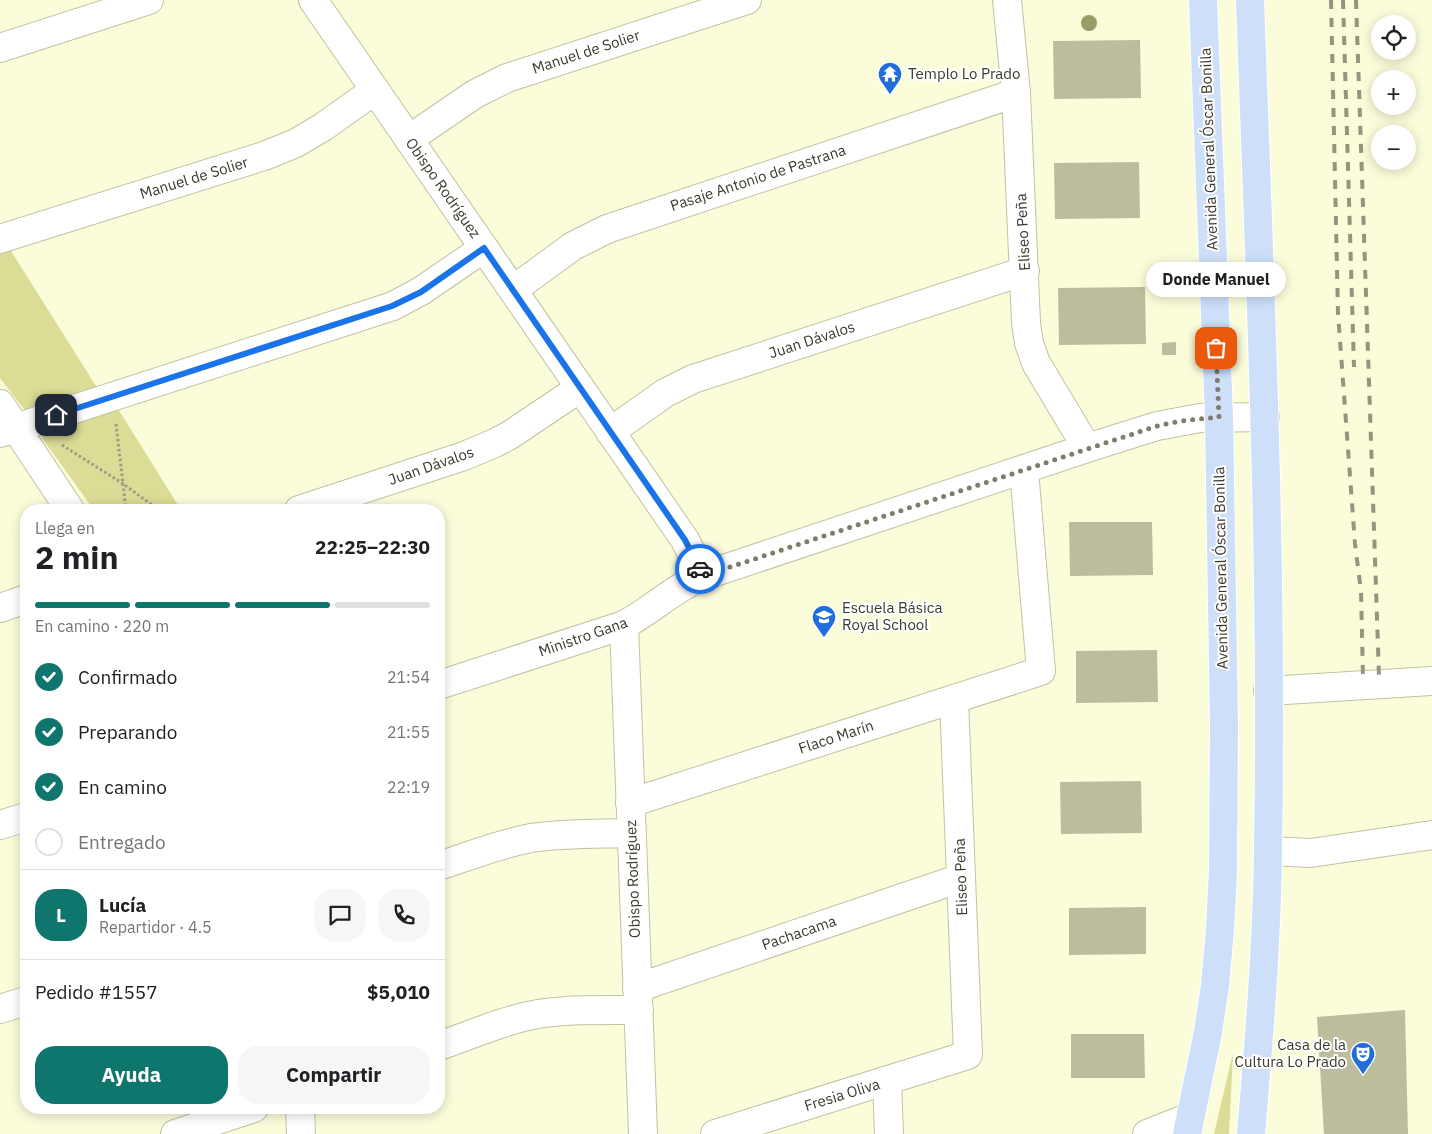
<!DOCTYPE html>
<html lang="es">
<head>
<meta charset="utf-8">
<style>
  body { margin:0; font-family:"IBM Plex Sans",sans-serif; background:#f6f6f6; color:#202124; height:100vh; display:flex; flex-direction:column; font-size:19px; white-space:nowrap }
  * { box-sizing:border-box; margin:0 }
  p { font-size:16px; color:#757577 }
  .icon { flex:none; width:28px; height:28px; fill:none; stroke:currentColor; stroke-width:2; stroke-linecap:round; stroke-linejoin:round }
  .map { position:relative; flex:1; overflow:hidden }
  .drawer { position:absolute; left:20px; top:504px; width:425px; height:610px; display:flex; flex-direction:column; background:#fff; border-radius:20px; box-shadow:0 2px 12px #0003 }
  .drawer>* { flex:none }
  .buttons { position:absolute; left:1371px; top:15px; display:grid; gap:10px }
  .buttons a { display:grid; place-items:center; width:45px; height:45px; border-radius:50%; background:#fff; box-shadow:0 2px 12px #0003; font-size:25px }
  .pin { position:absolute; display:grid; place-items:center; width:42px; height:42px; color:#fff; margin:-21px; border-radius:10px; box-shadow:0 2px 8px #0006 }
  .courier { position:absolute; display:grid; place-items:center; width:50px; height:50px; margin:-25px; border:4px solid #1a73e8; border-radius:50%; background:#fff; color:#222; box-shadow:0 1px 6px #0007 }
  .bubble { position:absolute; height:35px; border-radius:18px; background:#fff; box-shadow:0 2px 12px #0003; font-size:16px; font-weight:700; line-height:35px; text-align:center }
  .headline em { font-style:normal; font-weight:700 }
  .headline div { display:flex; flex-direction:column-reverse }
  .headline { display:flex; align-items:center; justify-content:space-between; height:85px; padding:0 15px }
  h1 { font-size:32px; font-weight:700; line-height:38px }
  .bar { display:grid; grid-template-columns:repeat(4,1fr); gap:8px 5px; align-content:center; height:60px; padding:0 15px }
  .bar i { height:6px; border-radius:4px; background:#e0e0e0 }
  .bar .selected { background:#0f766e }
  .bar p { grid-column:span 4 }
  .line { display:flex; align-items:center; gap:12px; padding:0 15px; border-top:1px solid #e0e0e0 }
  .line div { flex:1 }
  .round { display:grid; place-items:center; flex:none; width:52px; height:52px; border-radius:20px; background:#f6f6f6 }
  ol { padding:0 15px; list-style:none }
  li { display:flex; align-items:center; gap:15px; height:55px }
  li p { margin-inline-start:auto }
  li .icon { padding:5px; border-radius:50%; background:#0f766e; color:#fff; stroke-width:4 }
  li:last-child { color:#757577 }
  li i { width:28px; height:28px; border:2px solid #e0e0e0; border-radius:50% }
  .button { display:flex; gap:10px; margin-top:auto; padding:10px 15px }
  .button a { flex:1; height:58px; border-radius:20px; background:#0f766e; color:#fff; font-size:20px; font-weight:700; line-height:58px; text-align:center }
  .button a+a { background:#f6f6f6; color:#202124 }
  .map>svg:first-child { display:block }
  .green { fill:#dbdc95 }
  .building { fill:#bcbd9d }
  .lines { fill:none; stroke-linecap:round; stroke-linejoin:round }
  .minor-casing { stroke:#c1c2a2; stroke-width:30 }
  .major-casing { stroke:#fff; stroke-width:30 }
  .path { stroke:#9c9d85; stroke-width:3; stroke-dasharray:2.5 2.5; stroke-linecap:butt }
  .minor { stroke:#fff; stroke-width:28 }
  .major { stroke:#cddff9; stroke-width:28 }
  .rail { stroke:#94957e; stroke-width:4; stroke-dasharray:9 9; stroke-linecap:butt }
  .tree { fill:#9c9c68 }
  .done { stroke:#7d7d69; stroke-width:5; stroke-dasharray:0 9 }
  .route { stroke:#1a73e8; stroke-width:6 }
  .labels { text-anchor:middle; stroke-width:4; stroke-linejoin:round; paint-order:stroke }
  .street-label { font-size:15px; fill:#39392c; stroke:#fff }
  .poi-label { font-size:15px; fill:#39392c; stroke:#fff; text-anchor:start }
</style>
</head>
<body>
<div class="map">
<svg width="1432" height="1134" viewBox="0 0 1432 1134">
  <rect width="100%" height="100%" fill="#fafcda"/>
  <g class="green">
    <path d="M11,251l90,143 -69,26 -32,-42v-124z"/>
    <path d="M115,404l66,106h-87l-55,-76z"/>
    <path d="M1233,1053l-4,81h-15z"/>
  </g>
  <g class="building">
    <path d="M1140,40l1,58 -87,1 -1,-58z"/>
    <path d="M1139,162l1,56 -85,1 -1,-56z"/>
    <path d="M1145,287l1,57 -87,1 -1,-57z"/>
    <path d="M1176,342v13h-14v-12z"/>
    <path d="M1069,522h83l1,53 -83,1z"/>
    <path d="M1157,650l1,52 -82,1v-52z"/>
    <path d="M1141,781l1,52 -81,1 -1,-52z"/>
    <path d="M1146,907v47l-77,1v-47z"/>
    <path d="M1405,1010l3,124h-84l-7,-117z"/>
    <path d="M1071,1034h73l1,44h-74z"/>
  </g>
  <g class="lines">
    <defs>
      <g id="minor">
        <path d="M313,0l372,540 18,36"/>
        <path d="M1007,0l9,93 10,230 3,20 7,20 51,85"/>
        <path d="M0,48l149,-48"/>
        <path d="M409,139l66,-45 32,-16 240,-78"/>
        <path d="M0,239l264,-83 32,-13 27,-16 52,-37"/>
        <path d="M513,290l60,-44 34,-17 409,-136"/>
        <path d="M0,404l70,106"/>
        <path d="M610,432l55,-39 28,-14 332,-108"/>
        <path d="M0,433l393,-127 28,-15 63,-43"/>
        <path d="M299,510l165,-54 31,-13 15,-8 70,-47"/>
        <path d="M0,608l26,-9"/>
        <path d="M624,625l19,509"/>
        <path d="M439,685l185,-60c28,-15 50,-37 79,-49l384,-128 70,-22 43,-8 65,-1"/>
        <path d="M1268,691l164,-10"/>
        <path d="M630,803l411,-132 -17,-201"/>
        <path d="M0,825l26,-8"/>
        <path d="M1268,851l43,2 121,-18"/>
        <path d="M439,866c30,-10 60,-22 92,-28 33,-5 67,-4 100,-5"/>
        <path d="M637,988l324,-110"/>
        <path d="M0,1009l26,-8"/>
        <path d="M439,1046c32,-11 65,-26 99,-32 33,-5 67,-4 101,-4"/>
        <path d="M887,1081l2,53"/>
        <path d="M300,1108l1,26"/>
        <path d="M175,1134l79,-26"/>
        <path d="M715,1134l253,-79 -14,-356"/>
        <path d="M1147,1134l43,-17"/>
      </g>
      <g id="major">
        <path d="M1250,0c10,283 23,566 18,849 -1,95 -9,190 -17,285"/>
        <path d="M1187,1134l21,-102 7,-47 5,-56 3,-57 1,-146 -5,-309 -16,-417"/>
      </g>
    </defs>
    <use href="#minor" class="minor-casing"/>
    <use href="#major" class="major-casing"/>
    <g class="path">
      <path d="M116,424l10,86"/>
      <path d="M62,445l60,38 37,27"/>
    </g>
    <use href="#minor" class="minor"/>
    <use href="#major" class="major"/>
    <g class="rail">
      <path d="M1331,0l7,313 17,231 6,47 2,86"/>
      <path d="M1343,0l11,367"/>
      <path d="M1356,0l23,677"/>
    </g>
  </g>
  <circle class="tree" cx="1089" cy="23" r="8"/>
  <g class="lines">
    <path class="done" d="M700,569l3,7 454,-150 24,-5 38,-4 -3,-69"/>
    <path class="route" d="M56,415l336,-109 29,-14 63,-44 201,292 15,29"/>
  </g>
  <defs>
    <symbol id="temple-pin" viewBox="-11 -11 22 30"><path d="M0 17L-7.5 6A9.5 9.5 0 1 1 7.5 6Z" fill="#216dd9" stroke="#fff"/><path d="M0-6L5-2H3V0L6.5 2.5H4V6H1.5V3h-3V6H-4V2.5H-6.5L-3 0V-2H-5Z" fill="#fff"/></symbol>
    <symbol id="school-pin" viewBox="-11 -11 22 30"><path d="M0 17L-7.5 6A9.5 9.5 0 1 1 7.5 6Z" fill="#216dd9" stroke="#fff"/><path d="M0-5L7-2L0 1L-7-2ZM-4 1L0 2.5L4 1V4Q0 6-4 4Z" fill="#fff"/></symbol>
    <symbol id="theatre-pin" viewBox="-11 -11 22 30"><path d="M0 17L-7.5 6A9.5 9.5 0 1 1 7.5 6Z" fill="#216dd9" stroke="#fff"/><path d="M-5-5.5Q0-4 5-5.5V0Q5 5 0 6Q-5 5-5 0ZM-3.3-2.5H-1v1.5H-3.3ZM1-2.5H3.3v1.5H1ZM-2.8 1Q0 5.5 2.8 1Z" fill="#fff"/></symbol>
  </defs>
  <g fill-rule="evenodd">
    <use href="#temple-pin" x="876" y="60" width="28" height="38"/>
    <use href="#school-pin" x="810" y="603" width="28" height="38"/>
    <use href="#theatre-pin" x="1349" y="1040" width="28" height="38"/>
  </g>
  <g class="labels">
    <g class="street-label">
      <text transform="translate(586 52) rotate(-18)" y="5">Manuel de Solier</text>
      <text transform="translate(1209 149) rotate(-92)" y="5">Avenida General Óscar Bonilla</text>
      <text transform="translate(194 178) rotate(-17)" y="5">Manuel de Solier</text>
      <text transform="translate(758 178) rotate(-18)" y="5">Pasaje Antonio de Pastrana</text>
      <text transform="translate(443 188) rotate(55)" y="5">Obispo Rodríguez</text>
      <text transform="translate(1023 232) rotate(-93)" y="5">Eliseo Peña</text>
      <text transform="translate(812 340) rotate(-18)" y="5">Juan Dávalos</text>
      <text transform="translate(431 466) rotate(-19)" y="5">Juan Dávalos</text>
      <text transform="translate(1221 568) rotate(-91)" y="5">Avenida General Óscar Bonilla</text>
      <text transform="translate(583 637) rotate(-19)" y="5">Ministro Gana</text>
      <text transform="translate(836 737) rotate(-18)" y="5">Flaco Marín</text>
      <text transform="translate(961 877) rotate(-92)" y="5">Eliseo Peña</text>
      <text transform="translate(633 879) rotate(-92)" y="5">Obispo Rodríguez</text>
      <text transform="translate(799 933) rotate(-19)" y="5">Pachacama</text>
      <text transform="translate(842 1095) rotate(-17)" y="5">Fresia Oliva</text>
    </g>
    <g class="poi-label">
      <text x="908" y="79">Templo Lo Prado</text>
      <text x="842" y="613">Escuela Básica<tspan x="842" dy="17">Royal School</tspan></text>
      <text x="1346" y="1050" text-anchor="end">Casa de la<tspan x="1346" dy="17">Cultura Lo Prado</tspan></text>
    </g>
  </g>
</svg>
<div class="buttons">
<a><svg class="icon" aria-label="locate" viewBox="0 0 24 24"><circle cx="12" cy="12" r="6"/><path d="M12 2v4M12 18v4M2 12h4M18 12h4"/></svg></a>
<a>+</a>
<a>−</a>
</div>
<div class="pin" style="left:1216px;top:348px;background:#ea580c"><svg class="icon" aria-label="bag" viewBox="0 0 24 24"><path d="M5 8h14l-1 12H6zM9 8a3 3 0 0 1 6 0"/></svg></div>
<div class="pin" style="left:56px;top:415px;background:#1f2937"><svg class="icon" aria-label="home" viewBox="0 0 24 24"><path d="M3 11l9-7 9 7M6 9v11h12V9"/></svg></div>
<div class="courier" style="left:700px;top:569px"><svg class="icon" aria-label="car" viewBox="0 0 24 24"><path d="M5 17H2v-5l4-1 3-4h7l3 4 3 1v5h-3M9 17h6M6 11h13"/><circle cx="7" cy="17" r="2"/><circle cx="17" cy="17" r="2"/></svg></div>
<div class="bubble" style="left:1146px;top:262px;width:140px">Donde Manuel</div>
<section class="drawer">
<div class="headline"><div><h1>2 min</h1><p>Llega en</p></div><em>22:25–22:30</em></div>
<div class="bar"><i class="selected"></i><i class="selected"></i><i class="selected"></i><i></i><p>En camino · 220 m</p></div>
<ol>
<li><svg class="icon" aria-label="check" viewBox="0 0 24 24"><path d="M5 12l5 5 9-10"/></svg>Confirmado<p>21:54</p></li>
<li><svg class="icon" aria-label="check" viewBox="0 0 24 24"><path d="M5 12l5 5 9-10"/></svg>Preparando<p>21:55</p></li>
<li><svg class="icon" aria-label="check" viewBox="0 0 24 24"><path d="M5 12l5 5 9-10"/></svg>En camino<p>22:19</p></li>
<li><i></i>Entregado</li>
</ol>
<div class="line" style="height:90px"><b class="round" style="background:#0f766e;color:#fff">L</b><div><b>Lucía</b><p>Repartidor · 4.5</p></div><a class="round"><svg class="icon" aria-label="chat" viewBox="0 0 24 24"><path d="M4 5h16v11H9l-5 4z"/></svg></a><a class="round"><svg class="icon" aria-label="phone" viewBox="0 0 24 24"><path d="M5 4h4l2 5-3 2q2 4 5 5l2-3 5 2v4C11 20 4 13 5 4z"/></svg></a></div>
<div class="line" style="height:65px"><div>Pedido #1557</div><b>$5,010</b></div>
<div class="button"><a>Ayuda</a><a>Compartir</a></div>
</section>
</div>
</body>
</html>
